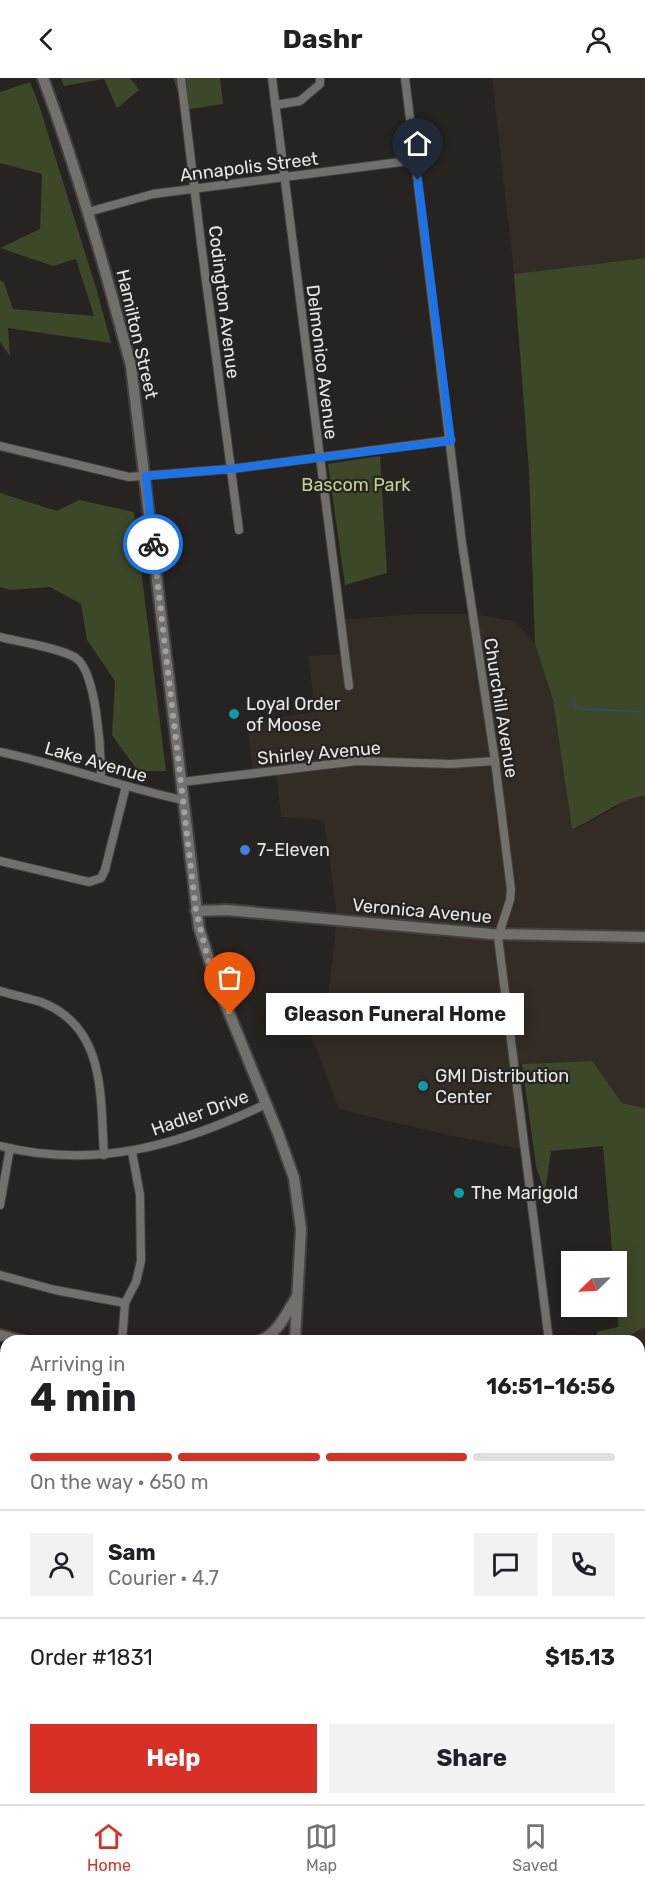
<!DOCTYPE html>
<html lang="en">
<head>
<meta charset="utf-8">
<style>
  body { margin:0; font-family:Rubik,sans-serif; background:#f2f2f2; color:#202124; height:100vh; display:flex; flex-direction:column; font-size:22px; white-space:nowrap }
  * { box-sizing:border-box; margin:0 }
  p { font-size:20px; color:#757577 }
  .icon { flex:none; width:33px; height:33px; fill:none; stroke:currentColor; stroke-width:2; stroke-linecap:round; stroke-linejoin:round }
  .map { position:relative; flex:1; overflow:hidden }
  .details { position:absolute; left:0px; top:1257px; width:645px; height:470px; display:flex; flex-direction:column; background:#fff; border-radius:18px 18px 0 0; box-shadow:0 3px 15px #0003 }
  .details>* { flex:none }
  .needle { width:39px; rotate:246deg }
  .fabs { position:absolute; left:561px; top:1173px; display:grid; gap:12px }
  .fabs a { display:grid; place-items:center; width:66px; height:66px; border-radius:0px; background:#fff; box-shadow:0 3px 15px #0003; font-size:30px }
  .pin { position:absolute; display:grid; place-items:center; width:51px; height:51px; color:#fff; margin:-62px -26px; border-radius:50% 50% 50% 0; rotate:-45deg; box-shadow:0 0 6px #0007 }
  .pin .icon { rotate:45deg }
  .courier { position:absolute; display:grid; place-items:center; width:60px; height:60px; margin:-30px; border:4px solid #1a73e8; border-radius:50%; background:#fff; color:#222; box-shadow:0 2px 8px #0007 }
  .bubble { position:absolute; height:42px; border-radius:0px; background:#fff; box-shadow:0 3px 15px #0003; font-size:20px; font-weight:700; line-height:42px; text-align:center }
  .overview em { font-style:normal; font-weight:700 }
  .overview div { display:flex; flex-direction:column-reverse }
  .overview { display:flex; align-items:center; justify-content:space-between; height:102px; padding:0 30px }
  h1 { font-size:39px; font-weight:700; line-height:45px }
  .bar { display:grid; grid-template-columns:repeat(4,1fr); gap:9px 6px; align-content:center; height:72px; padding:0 30px }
  .bar i { height:8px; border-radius:4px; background:#e0e0e0 }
  .bar .current { background:#d93025 }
  .bar p { grid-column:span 4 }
  .line { display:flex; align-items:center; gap:15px; padding:0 30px; border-top:2px solid #e0e0e0 }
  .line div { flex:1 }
  .round { display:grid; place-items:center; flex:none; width:63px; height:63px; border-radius:0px; background:#f2f2f2 }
  .action { display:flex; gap:12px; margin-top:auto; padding:12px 30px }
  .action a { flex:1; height:69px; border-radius:0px; background:#d93025; color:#fff; font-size:24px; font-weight:700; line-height:69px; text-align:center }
  .action a+a { background:#f2f2f2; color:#202124 }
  header { display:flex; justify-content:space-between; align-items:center; height:78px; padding:0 30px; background:#fff; font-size:27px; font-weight:700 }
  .menu { display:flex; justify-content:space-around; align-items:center; height:84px; border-top:2px solid #e0e0e0; background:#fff; font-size:16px; color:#757577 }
  .menu a { display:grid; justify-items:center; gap:3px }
  .menu .current { color:#d93025 }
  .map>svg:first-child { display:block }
  .built { fill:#322c24 }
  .green { fill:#3d4828 }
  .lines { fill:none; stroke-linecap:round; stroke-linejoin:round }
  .stream { stroke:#25525f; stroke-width:2 }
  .street-casing { stroke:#43413e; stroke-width:10 }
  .secondary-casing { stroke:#43413e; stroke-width:14 }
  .street { stroke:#73706c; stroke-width:8 }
  .secondary { stroke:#73706c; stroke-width:10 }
  .done { stroke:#a4a29f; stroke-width:6; stroke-dasharray:0 10.8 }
  .route { stroke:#1a73e8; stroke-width:8 }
  .culture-dot { fill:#0f9aa8; stroke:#262320; stroke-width:2 }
  .shop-dot { fill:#3f7fe0; stroke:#262320; stroke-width:2 }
  .labels { text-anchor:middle; stroke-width:4.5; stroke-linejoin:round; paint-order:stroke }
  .street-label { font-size:18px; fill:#e8e7e4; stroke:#262320 }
  .park-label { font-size:18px; fill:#bfd498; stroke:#262320 }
  .poi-label { font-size:18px; fill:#e8e7e4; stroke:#262320; text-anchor:start }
</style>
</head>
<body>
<header><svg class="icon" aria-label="back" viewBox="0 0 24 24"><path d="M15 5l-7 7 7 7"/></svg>Dashr<svg class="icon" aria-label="person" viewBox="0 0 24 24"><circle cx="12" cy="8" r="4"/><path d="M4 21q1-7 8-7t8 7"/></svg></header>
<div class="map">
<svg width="645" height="1726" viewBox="0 0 645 1726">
  <rect width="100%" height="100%" fill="#262320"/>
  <g class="built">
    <path d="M492,0h153v180l-131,16z"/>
    <path d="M418,536h55l42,7 20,23 18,56 19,129 14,-5 47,-27 12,-1v312l-23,-5 -30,-42 -77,3 12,86 -79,-15 -109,-26 -41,-108 31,-9 8,-76 -13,-96 -43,-3 -5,-49 -23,2 -6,-47 68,-11 -7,-56 38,-2 -6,-34z"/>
    <path d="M645,1249v339h-6v-325h-12v-4z"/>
  </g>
  <g class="green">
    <path d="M61,0h69l9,12 -22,18 -13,-29 -40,7z"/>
    <path d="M173,0h47l3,26 -39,6z"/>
    <path d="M30,4l9,23 58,186 14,52 -103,-15 2,28 -10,-14v-62l4,3 9,26 81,7 -18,-57 -23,7 -53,-18 40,-19 2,-55 -42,-11v-71z"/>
    <path d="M645,180v538c-26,2 -49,24 -73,33l-19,-129 -18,-56 -6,-173 -15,-197z"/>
    <path d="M380,378l7,117 -42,12 -17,-121z"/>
    <path d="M0,415l57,18 22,-11 55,12 32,259h-28l-26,-36 3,-54 -28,-41 -6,-36 -31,-17 -40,3 -10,-3z"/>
    <path d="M592,983l30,42 23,5v219l-18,10v4h-30v-9l21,-5 -2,-65 -3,-1 -10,-115 -52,5 -6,42 -9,-27 -14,-102z"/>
    <path d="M639,1588h6v138h-32v-5l26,-1z"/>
  </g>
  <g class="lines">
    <path class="stream" d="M572,624l9,7 64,3"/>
    <defs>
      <g id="street">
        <path d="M181,0l20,165 38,287"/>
        <path d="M272,0l77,608"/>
        <path d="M405,0l57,465 33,218 16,129 -1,10 -12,37 51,404"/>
        <path d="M275,27l25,-4 20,-17v-6"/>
        <path d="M88,134l65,-18 263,-34"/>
        <path d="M0,368l129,31 102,-8 220,-29"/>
        <path d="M0,559c20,5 60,11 76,21 21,15 25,95 25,120"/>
        <path d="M0,674c62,13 121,35 183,48"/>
        <path d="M182,704l175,-21 94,3 44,-3"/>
        <path d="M0,783l89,21 12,-4 4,-8 21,-84"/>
        <path d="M0,913c13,4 28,7 41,11 66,25 59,96 63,153"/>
        <path d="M0,1068c95,24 181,-1 266,-42"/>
        <path d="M0,1127l10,-57"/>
        <path d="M0,1197l55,15 70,13"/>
        <path d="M122,1263l3,-38 11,-21 5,-21 -1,-66 -8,-43"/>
        <path d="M0,1333l6,1"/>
        <path d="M0,1441l6,1"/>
        <path d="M0,1549l6,2"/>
        <path d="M35,1726l3,-6"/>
        <path d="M258,1726l1,-6"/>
        <path d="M540,1726l1,-6"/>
      </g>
      <g id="secondary">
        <path d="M43,0c35,94 62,191 88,288l68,562 15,48 64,157 16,45 7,51 -6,112"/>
        <path d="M196,833l31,-1 264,24 154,3"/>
        <path d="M0,1257l23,6"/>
        <path d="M259,1263c20,-8 26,-26 37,-43"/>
        <path d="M639,1367l6,1"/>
        <path d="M349,1720l5,6"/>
      </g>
    </defs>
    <use href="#street" class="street-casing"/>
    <use href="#secondary" class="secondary-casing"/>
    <use href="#street" class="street"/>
    <use href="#secondary" class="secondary"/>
  </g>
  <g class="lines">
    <path class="done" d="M153,466l43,367 12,48 22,55"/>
    <path class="route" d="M153,466l-7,-68 85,-7 220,-28 -33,-261"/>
  </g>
  <g class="culture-dot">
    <circle cx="234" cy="636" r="6"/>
    <circle cx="423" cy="1008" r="6"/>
    <circle cx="459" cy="1115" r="6"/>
  </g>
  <circle class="shop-dot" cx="245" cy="772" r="6"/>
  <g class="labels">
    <g class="street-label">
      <text transform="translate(249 89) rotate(-7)" y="6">Annapolis Street</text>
      <text transform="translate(224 224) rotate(83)" y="6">Codington Avenue</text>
      <text transform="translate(137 256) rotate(77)" y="6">Hamilton Street</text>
      <text transform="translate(322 284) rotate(83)" y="6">Delmonico Avenue</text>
      <text transform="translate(501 630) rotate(81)" y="6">Churchill Avenue</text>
      <text transform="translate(319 675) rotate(-5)" y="6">Shirley Avenue</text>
      <text transform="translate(96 684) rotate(16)" y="6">Lake Avenue</text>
      <text transform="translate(422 833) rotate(5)" y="6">Veronica Avenue</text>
      <text transform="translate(200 1035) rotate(-20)" y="6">Hadler Drive</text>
    </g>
    <g class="park-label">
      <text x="356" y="413">Bascom Park</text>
    </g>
    <g class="poi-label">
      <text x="246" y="632">Loyal Order<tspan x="246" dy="21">of Moose</tspan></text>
      <text x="257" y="778">7-Eleven</text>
      <text x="435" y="1004">GMI Distribution<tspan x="435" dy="21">Center</tspan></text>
      <text x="471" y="1121">The Marigold</text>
    </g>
  </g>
</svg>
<div class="fabs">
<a><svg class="needle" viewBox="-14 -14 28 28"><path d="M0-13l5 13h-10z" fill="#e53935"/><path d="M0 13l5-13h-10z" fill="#757577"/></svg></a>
</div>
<div class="pin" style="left:230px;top:936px;background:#ea580c"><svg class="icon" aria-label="bag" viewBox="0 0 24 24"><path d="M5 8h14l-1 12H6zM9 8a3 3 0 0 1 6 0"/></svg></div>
<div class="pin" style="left:418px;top:102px;background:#1f2937"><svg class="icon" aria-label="home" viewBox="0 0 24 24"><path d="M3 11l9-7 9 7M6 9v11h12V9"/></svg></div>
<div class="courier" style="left:153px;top:466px"><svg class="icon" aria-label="bike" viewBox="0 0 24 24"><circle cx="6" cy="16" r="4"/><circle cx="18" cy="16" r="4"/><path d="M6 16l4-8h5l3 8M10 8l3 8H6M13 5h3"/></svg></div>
<div class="bubble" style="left:266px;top:915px;width:258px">Gleason Funeral Home</div>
<section class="details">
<div class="overview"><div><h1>4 min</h1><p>Arriving in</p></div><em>16:51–16:56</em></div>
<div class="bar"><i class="current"></i><i class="current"></i><i class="current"></i><i></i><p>On the way · 650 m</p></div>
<div class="line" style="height:108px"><a class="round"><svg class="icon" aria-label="person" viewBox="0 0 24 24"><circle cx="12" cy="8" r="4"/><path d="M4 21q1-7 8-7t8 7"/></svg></a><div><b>Sam</b><p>Courier · 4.7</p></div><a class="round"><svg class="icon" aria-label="chat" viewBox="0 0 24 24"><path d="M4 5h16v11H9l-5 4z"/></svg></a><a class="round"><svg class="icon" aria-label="phone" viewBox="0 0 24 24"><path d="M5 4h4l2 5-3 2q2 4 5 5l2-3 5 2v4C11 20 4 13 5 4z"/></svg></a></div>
<div class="line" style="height:78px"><div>Order #1831</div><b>$15.13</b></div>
<div class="action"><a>Help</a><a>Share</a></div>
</section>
</div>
<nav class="menu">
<a class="current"><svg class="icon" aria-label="home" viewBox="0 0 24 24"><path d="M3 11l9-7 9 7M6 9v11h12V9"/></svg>Home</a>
<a><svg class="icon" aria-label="map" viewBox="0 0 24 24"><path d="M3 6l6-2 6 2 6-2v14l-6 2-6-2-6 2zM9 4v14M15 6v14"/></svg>Map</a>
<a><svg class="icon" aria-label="saved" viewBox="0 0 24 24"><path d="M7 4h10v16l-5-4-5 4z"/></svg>Saved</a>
</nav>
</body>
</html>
